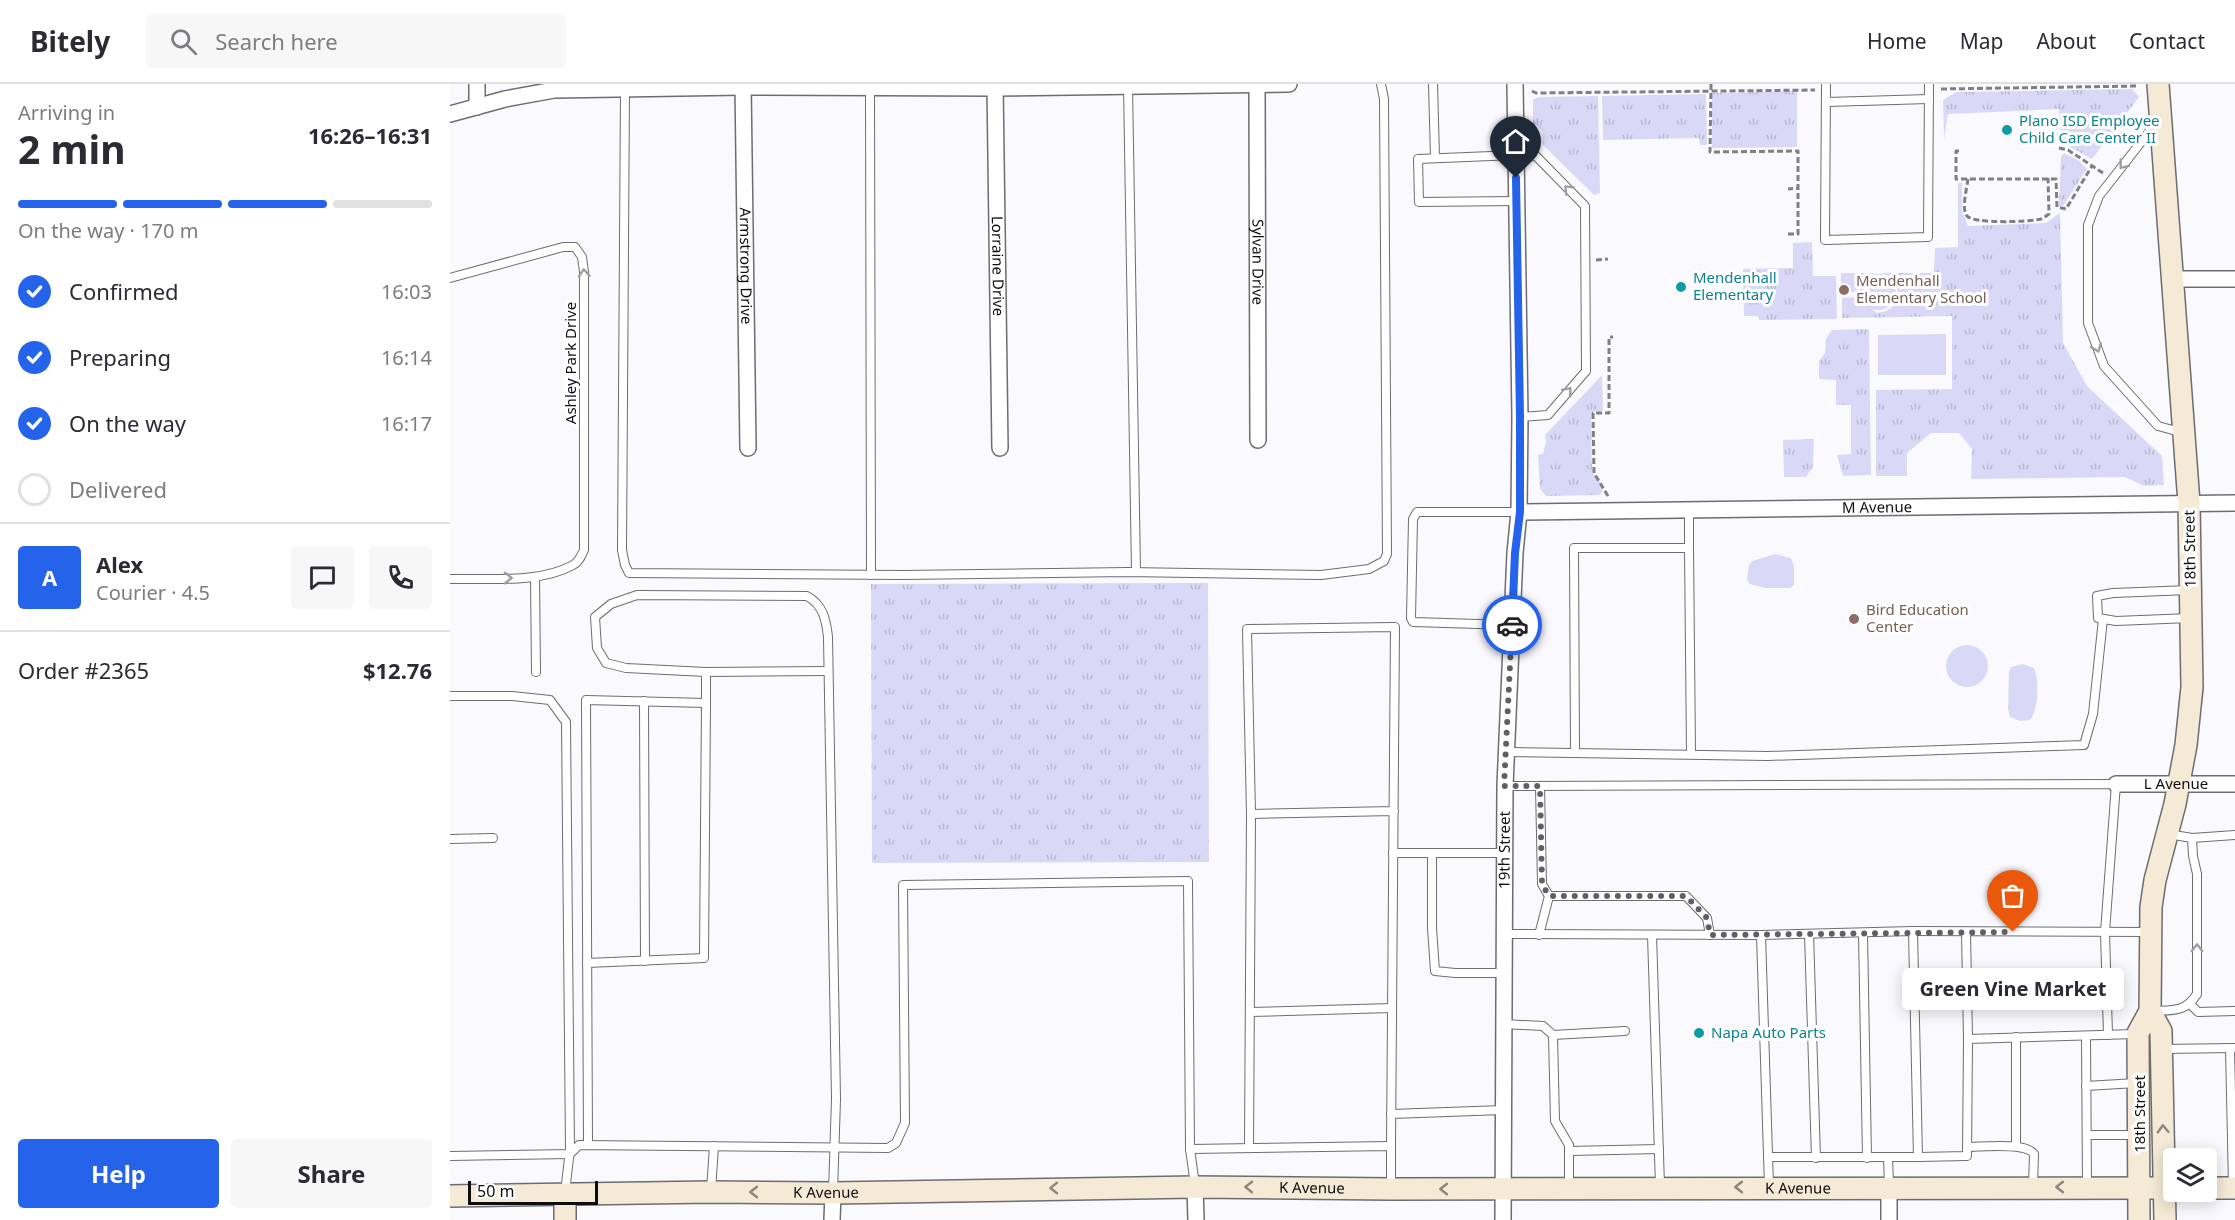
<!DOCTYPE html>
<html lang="en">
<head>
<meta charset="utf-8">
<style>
  body { margin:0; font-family:"Noto Sans",sans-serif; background:#f7f7f7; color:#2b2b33; height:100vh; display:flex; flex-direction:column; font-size:22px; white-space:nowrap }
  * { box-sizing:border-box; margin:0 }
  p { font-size:20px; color:#7c7c81 }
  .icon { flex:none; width:33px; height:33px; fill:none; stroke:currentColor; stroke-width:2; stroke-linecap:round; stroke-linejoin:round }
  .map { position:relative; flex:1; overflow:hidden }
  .sheet { display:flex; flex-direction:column; background:#fff; width:450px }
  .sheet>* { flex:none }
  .buttons { position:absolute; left:1713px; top:1064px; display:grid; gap:12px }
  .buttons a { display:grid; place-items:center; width:54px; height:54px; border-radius:6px; background:#fff; box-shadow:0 3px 15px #0003; font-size:30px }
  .scale { position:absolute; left:18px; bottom:15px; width:130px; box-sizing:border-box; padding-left:6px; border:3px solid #0e0e10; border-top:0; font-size:16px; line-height:21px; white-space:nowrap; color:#0e0e10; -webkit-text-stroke:4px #fff; paint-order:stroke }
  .pin { position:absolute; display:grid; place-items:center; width:51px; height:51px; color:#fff; margin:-62px -26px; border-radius:50% 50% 50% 0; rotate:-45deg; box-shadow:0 0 6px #0007 }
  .pin .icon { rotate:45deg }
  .courier { position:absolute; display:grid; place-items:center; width:60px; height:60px; margin:-30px; border:4px solid #2563eb; border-radius:50%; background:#fff; color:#222; box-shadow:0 2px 8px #0007 }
  .bubble { position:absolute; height:42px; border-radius:6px; background:#fff; box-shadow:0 3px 15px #0003; font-size:20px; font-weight:700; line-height:42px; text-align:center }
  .head em { font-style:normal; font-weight:700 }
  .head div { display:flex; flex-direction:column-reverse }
  .head { display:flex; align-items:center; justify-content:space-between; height:102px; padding:0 18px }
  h1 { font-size:39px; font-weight:700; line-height:45px }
  .bar { display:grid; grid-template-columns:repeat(4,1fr); gap:9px 6px; align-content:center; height:72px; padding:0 18px }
  .bar i { height:8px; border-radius:4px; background:#e1e1e2 }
  .bar .current { background:#2563eb }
  .bar p { grid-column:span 4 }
  .line { display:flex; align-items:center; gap:15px; padding:0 18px; border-top:2px solid #e1e1e2 }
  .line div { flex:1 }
  .round { display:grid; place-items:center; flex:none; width:63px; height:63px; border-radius:6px; background:#f7f7f7 }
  ol { padding:0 18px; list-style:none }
  li { display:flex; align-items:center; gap:18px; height:66px }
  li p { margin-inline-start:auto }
  li .icon { padding:6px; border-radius:50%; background:#2563eb; color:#fff; stroke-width:4 }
  li:last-child { color:#7c7c81 }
  li i { width:33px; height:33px; border:3px solid #e1e1e2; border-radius:50% }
  .primary-button { display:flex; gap:12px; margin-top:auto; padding:12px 18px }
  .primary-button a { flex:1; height:69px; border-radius:6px; background:#2563eb; color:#fff; font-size:24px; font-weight:700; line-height:69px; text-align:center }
  .primary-button a+a { background:#f7f7f7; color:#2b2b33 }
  header { display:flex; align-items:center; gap:36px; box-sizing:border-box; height:84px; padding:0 30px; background:#fff; border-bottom:2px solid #e1e1e2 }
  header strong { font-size:28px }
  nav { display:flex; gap:33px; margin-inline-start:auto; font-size:21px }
  .search { width:420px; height:54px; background:#f7f7f7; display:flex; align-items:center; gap:15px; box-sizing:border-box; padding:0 21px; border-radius:6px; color:#7c7c81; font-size:22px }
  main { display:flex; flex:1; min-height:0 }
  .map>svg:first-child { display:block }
  .grass { fill:url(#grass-tufts) }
  .park { fill:#d9d9f7 }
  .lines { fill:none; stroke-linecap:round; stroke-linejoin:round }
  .lane-casing { stroke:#6d6d71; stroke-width:10 }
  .street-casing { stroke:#6d6d71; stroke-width:18 }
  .secondary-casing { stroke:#6d6d71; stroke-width:24 }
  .path { stroke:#808084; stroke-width:3; stroke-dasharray:6 3; stroke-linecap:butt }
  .lane { stroke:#fff; stroke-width:8 }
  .street { stroke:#fff; stroke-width:15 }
  .secondary { stroke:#f4ead6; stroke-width:21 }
  .oneway { stroke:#9f9f9f }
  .oneway2 { stroke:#8c877d }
  .done { stroke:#606063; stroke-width:6; stroke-dasharray:0 10.8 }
  .route { stroke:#2563eb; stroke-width:8 }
  .culture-dot { fill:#0f9aa8; stroke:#fff; stroke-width:2 }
  .education-dot { fill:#8d6e63; stroke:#fff; stroke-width:2 }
  .labels { text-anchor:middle; stroke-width:6; stroke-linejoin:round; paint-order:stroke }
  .culture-label { font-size:15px; fill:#0d838f; stroke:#fff; text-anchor:start }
  .street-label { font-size:15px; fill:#0e0e10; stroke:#fff }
  .education-label { font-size:15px; fill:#785e54; stroke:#fff; text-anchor:start }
</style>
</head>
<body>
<header>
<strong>Bitely</strong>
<div class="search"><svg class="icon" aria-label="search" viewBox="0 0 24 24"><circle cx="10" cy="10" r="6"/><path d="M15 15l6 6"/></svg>Search here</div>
<nav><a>Home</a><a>Map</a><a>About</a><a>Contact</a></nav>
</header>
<main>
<section class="sheet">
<div class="head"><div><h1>2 min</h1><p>Arriving in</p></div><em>16:26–16:31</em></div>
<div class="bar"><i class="current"></i><i class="current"></i><i class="current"></i><i></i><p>On the way · 170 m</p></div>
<ol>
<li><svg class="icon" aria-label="check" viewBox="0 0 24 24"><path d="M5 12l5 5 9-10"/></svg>Confirmed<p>16:03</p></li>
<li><svg class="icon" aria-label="check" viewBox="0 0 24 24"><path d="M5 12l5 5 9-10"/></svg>Preparing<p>16:14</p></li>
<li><svg class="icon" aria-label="check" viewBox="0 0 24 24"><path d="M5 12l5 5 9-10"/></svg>On the way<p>16:17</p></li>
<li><i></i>Delivered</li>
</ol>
<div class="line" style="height:108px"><b class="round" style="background:#2563eb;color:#fff">A</b><div><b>Alex</b><p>Courier · 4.5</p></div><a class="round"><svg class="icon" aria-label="chat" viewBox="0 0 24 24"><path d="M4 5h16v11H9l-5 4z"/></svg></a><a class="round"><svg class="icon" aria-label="phone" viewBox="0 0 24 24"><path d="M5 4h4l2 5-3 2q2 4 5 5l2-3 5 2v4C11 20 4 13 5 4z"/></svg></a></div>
<div class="line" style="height:78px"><div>Order #2365</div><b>$12.76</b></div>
<div class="primary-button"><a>Help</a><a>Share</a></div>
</section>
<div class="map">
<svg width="1785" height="1136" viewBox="0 0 1785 1136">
  <defs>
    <pattern id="grass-tufts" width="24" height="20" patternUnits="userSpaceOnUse" patternTransform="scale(1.5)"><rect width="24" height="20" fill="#d9d9f7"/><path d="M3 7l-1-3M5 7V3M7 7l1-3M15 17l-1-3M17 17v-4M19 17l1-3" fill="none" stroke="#b9b9d3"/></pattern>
  </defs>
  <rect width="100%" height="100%" fill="#f9f9fe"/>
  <g class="grass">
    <path d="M1682,5l7,8 -47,62 -31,-17 -2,-33 -111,5 -4,25 -1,-39 13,-8z"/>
    <path d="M1347,7v56l-85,1v-55z"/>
    <path d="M1256,10l1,51h-7l-1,-7 -96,2 -1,-44z"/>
    <path d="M1148,12l2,97 -6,2 -52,-51 1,-12 -6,-7h-4v-25l5,-3z"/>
    <path d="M1614,69l14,7 9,9 -24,37h-4l2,-49z"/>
    <path d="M1508,99h4v28l6,15 78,-3 14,-10 3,130 24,43 75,70 2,29 -20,1 -19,-9 -154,2 1,-30 -13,-16h-28l-24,20v23h-31v-86l76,-1v-73l-110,2v-20l14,-1 21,16c40,-5 15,-56 -13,-35l-7,14h-16v-19h93l1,-25 23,-1z"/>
    <path d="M1362,158l1,34h23l1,43 -78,1 -1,-4h-14l-1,-47 50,-1v-25z"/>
    <path d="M1419,245l2,146 -28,1 -6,-21 14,-1v-49h-15v-25l-17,-1v-18l6,-8 1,-14 6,-9z"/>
    <path d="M1152,291l1,36 -12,1 1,60 12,15 -4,8 -54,1 -6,-7 -2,-34 5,-1 3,-12 -1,-7z"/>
    <path d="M1364,355l-1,27 -7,11h-22l-1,-37z"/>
    <path d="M758,499l1,279 -337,1 -1,-279z"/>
  </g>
  <g class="park">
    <circle cx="1428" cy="208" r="18"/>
    <path d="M1496,250v41h-68v-40z"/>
    <path d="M1325,470l16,4 3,8v19l-4,3h-25l-15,-4 -3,-4 2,-15 3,-4z"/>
    <circle cx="1517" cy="582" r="21"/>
    <path d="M1573,580l11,4c5,11 5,42 -4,52l-10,1 -10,-4 -2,-8 1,-37 2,-5z"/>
  </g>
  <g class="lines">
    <defs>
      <g id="lane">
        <path d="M983,0l2,73"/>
        <path d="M1376,0l-1,156 103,-3 1,-153"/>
        <path d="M420,1l1,490"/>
        <path d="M678,1l8,487"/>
        <path d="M175,5l-3,461 3,15 4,8 274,2 225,-3 193,3 48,-6 15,-8 3,-7 -3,-455 -3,-15"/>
        <path d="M1377,18l102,-3"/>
        <path d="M1706,39l-57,73 -11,29v98l16,43 54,60 22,6"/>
        <path d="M1067,117l-98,1 -1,-43 98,-4 20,1 49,50 1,165 -38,44 -28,2"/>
        <path d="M0,194l113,-31h12l7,10 2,15v278c-3,6 -5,12 -11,15 -34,19 -86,13 -123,14"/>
        <path d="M1239,426v38"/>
        <path d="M85,493l1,95"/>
        <path d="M1739,506l-76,3 -16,3 1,22 18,3 74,-3"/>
        <path d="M1062,541l-99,-3 -2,-4 2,-99 4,-7h102"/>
        <path d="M256,588l122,-1"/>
        <path d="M0,612h62l38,4 16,22 4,427 -5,44"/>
        <path d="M194,617l1,260"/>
        <path d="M1056,668l262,4 316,-11 9,-31 10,-95"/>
        <path d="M1125,668l-1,-204h115l2,205"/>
        <path d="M1055,702l611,-2 -11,148 3,103"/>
        <path d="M1090,702l2,98 7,12h137l21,22 3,17"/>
        <path d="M1718,750l24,4 43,-3"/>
        <path d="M0,755l43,-1"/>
        <path d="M943,769h111"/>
        <path d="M982,769v75l3,43 20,2h49"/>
        <path d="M1463,847l236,1"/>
        <path d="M1516,848l2,107 167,-5"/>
        <path d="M1413,849l4,225"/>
        <path d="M1054,850l257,1"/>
        <path d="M1359,850l7,224"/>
        <path d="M1089,851l10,-39"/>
        <path d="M1202,851l8,251"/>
        <path d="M137,879l117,-5 2,-255"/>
        <path d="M1740,920l8,8 37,-1"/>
        <path d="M1702,927c20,-1 33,2 45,-17v-120l-4,-18 -1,-18"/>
        <path d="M800,928l142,-4"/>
        <path d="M1053,940l40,2 10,9 2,86 14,24v42"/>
        <path d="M1103,951l72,-4"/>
        <path d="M1636,952l1,150"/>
        <path d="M1566,953v109"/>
        <path d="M1780,964l3,138"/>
        <path d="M1712,965l72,-1"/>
        <path d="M1636,1002l50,-3"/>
        <path d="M941,1030l112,-4"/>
        <path d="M1637,1051h49"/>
        <path d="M138,1061l-2,-445 120,3v-31l-80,-4 -20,-5 -9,-15 -2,-31 16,-13 26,-9 170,1c16,9 19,23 21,41l8,462 -3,93"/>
        <path d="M941,1062l4,-519 -148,2 4,185 143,-3"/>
        <path d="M1517,1063c15,0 59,-5 67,7l-1,32"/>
        <path d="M799,1064l2,-334"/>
        <path d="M740,1065l201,-3v40"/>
        <path d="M1119,1067l90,-2"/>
        <path d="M0,1072l120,-2 9,-9 309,3 8,-5 9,-20 -2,-238 285,-4 2,268 5,36"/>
        <path d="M1318,1073h150l-5,-226 -152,4 8,251"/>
        <path d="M1468,1073l49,-1 1,-117"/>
        <path d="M1438,1074l1,28"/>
        <path d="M261,1107l3,-45"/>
      </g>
      <g id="street">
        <path d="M27,0v23"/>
        <path id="s1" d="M293,0l5,364"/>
        <path id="s2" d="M545,0l5,364"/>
        <path id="s3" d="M807,0l1,356"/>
        <path d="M0,30l55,-15 49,-9 189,-3 252,1 294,-4"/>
        <path d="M1722,195h63"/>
        <path id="s4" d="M1069,428l716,-9"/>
        <path id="s5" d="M1666,700h119"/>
        <path d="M745,1103l1,33"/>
        <path d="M1439,1103v33"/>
        <path d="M382,1136l1,-27"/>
        <path id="s6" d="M1053,1136l2,-434 10,-233 4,-41 1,-95 -5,-333"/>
      </g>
      <g id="secondary">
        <path d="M1700,927l11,20 4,189"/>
        <path d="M1756,1104h29"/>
        <path d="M115,1110v26"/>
        <path id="s7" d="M0,1112l261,-4 122,1 362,-6 196,2 783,-1"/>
        <path d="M1689,1136l-1,-187 12,-22 1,-104 4,-27 20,-76 11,-59 6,-58 -3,-184 -31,-419"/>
      </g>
    </defs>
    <use href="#lane" class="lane-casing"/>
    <use href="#street" class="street-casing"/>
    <use href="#secondary" class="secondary-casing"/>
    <g class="path">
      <path d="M1261,0l-1,68 88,-1v37l-10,1"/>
      <path d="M1491,5l197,-3"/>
      <path d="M1082,7l4,2 279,-3"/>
      <path d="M1609,64l9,2 35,23"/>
      <path d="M1509,67h-3v28h100l1,28 9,2 26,-43"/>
      <path d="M1518,95c-1,9 -7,30 -1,37 6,8 63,6 74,3 3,-1 5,-3 8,-5l-1,-36"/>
      <path d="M1338,150h10v-46"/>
      <path d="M1146,176l12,-1"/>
      <path d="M1158,412l-14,-23 -1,-60h16v-76h4"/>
    </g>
    <use href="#lane" class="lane"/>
    <use href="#street" class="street"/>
    <use href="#secondary" class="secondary"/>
  </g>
  <defs><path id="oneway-chevron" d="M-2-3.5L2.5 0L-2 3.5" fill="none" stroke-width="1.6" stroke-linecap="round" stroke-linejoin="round" transform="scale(1.5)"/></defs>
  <g class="oneway">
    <use href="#oneway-chevron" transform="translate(1673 81) rotate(128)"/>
    <use href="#oneway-chevron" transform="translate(1118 105) rotate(-135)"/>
    <use href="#oneway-chevron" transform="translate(134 189) rotate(-94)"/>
    <use href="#oneway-chevron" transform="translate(1647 264) rotate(69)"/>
    <use href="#oneway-chevron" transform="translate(1118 307) rotate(-49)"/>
    <use href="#oneway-chevron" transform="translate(58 494) rotate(-1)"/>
    <use href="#oneway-chevron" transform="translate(1747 864) rotate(-90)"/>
  </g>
  <g class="oneway2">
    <use href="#oneway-chevron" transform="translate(1713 1045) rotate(-92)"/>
    <use href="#oneway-chevron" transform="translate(799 1103) rotate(-179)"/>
    <use href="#oneway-chevron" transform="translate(1289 1103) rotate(180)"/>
    <use href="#oneway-chevron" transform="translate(1610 1103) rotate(-180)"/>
    <use href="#oneway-chevron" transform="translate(604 1104) rotate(179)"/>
    <use href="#oneway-chevron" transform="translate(994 1105) rotate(180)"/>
    <use href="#oneway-chevron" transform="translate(304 1108) rotate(-180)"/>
  </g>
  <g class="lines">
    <path class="done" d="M1062,541l-8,161h36l2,98 7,12h137l21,22 3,17 303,-3"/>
    <path class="route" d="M1062,541l3,-72 5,-41v-95l-4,-239"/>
  </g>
  <g class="culture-dot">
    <circle cx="1557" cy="46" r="6"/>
    <circle cx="1231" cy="203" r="6"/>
    <circle cx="1249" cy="949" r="6"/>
  </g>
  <g class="education-dot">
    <circle cx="1394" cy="206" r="6"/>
    <circle cx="1404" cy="535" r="6"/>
  </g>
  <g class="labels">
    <g class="culture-label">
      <text x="1569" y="42">Plano ISD Employee<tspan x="1569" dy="17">Child Care Center II</tspan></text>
      <text x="1243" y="199">Mendenhall<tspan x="1243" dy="17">Elementary</tspan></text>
      <text x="1261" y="954">Napa Auto Parts</text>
    </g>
    <g class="street-label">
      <text dy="5" stroke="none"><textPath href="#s3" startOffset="178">Sylvan Drive</textPath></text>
      <text dy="5" stroke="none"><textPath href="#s1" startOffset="182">Armstrong Drive</textPath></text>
      <text dy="5" stroke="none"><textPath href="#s2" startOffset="182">Lorraine Drive</textPath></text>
      <text transform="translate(121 279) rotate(-90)" y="5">Ashley Park Drive</text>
      <text dy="5" stroke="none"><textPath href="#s4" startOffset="358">M Avenue</textPath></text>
      <text transform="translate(1740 465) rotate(-91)" y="5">18th Street</text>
      <text dy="5" stroke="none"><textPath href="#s5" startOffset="60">L Avenue</textPath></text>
      <text dy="5" stroke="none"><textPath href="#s6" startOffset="370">19th Street</textPath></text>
      <text transform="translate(1690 1030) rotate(-90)" y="5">18th Street</text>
      <text dy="5" stroke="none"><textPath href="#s7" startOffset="1348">K Avenue</textPath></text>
      <text dy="5" stroke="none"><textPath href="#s7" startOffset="862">K Avenue</textPath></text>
      <text dy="5" stroke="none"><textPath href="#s7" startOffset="376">K Avenue</textPath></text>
    </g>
    <g class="education-label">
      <text x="1406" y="202">Mendenhall<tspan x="1406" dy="17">Elementary School</tspan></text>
      <text x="1416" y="531">Bird Education<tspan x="1416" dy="17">Center</tspan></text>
    </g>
  </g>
</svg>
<div class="buttons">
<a><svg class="icon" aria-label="layers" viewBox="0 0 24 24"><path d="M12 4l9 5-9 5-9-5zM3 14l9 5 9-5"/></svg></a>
</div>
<div class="scale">50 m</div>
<div class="pin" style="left:1563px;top:848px;background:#ea580c"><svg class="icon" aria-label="bag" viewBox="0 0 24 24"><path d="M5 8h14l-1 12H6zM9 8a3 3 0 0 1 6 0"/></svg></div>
<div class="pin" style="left:1066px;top:94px;background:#1f2937"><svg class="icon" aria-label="home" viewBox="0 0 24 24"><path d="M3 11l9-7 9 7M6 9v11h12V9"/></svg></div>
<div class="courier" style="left:1062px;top:541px"><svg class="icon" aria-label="car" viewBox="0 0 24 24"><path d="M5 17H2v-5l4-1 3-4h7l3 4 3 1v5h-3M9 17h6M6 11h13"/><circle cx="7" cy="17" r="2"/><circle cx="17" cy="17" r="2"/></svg></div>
<div class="bubble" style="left:1452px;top:884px;width:222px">Green Vine Market</div>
</div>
</main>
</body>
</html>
